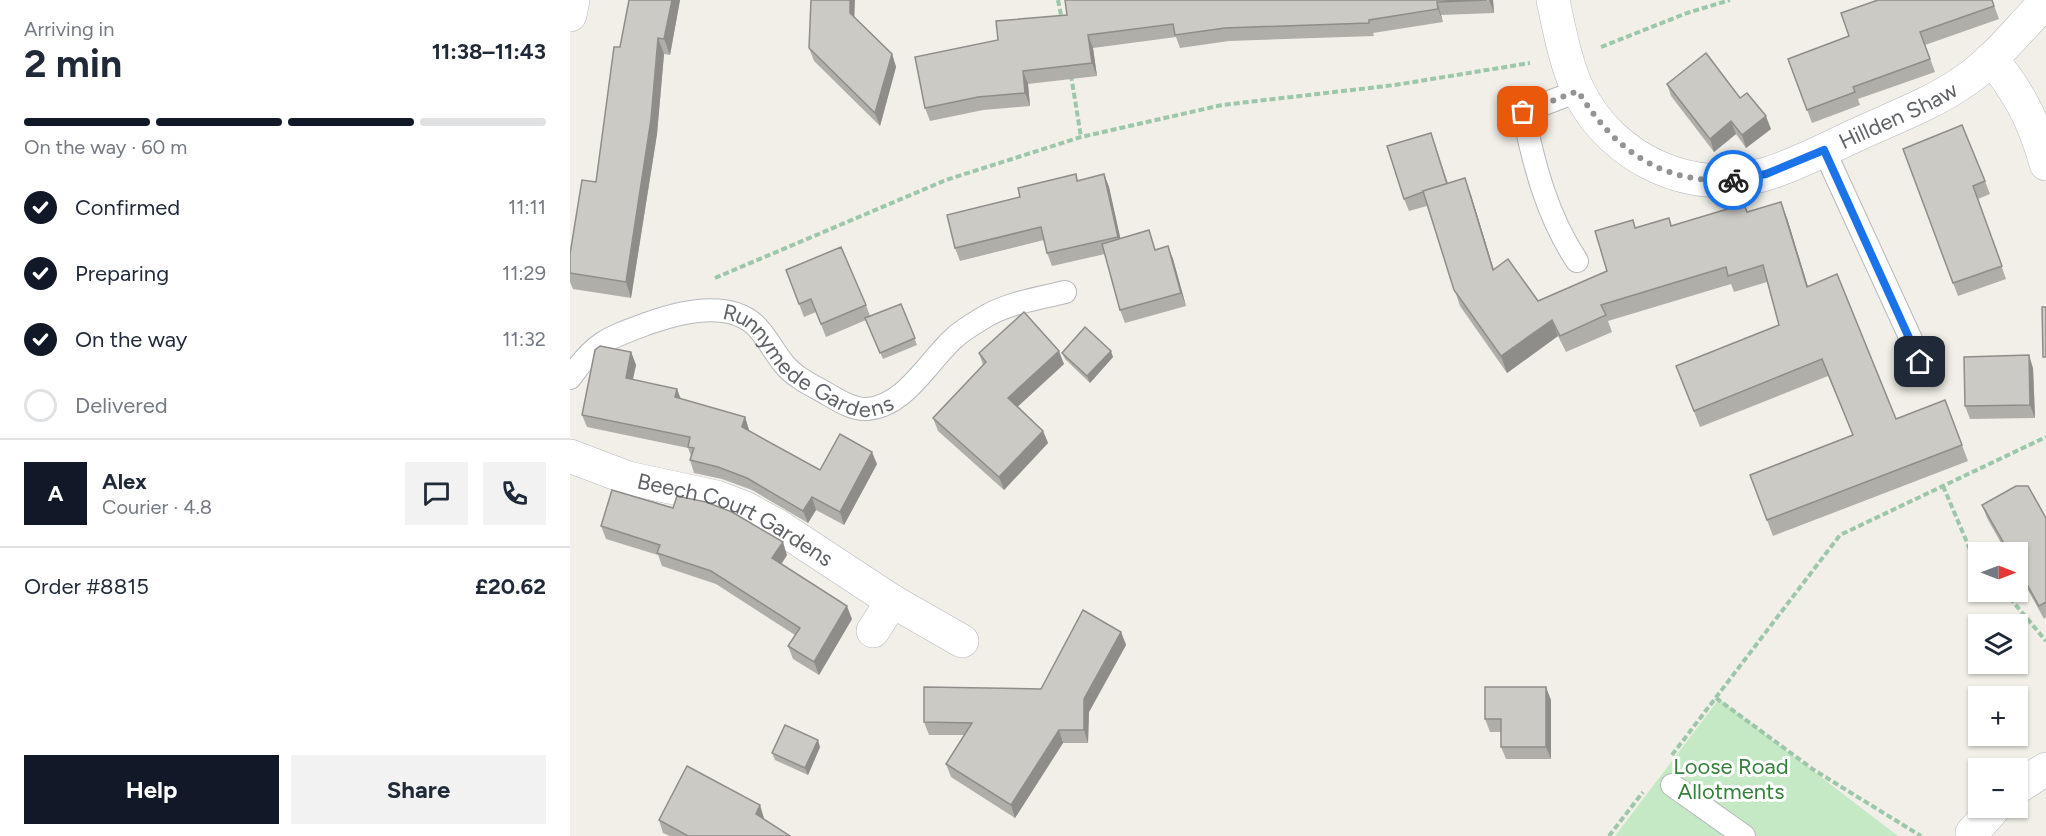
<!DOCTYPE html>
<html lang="en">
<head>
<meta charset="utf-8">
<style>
  body { margin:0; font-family:Figtree,sans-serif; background:#f2f2f3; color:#1f2937; height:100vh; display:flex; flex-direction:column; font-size:22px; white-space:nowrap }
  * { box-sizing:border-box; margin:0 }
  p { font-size:20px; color:#747a83 }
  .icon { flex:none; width:33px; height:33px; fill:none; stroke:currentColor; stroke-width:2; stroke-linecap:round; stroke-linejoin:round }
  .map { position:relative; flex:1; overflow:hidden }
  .drawer { display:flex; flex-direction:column; background:#fff; width:570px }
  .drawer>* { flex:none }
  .needle { width:39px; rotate:90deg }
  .tools { position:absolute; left:1398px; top:542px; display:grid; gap:12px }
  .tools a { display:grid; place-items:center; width:60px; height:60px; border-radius:0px; background:#fff; box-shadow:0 2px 4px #0004; font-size:30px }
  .pin { position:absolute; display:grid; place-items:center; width:51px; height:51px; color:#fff; margin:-26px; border-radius:12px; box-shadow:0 3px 9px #0006 }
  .courier { position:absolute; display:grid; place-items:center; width:60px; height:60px; margin:-30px; border:4px solid #1a73e8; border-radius:50%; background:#fff; color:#222; box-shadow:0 2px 8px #0007 }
  .headline em { font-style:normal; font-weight:700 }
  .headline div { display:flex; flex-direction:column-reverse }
  .headline { display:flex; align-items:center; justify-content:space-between; height:102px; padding:0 24px }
  h1 { font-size:39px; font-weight:700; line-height:45px }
  .bar { display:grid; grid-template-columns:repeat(4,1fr); gap:9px 6px; align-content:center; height:72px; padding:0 24px }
  .bar i { height:8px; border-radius:4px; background:#e0e1e3 }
  .bar .on { background:#111827 }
  .bar p { grid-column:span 4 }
  .line { display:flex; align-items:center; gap:15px; padding:0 24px; border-top:2px solid #e0e1e3 }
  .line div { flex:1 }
  .round { display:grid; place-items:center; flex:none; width:63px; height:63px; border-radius:0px; background:#f2f2f3 }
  ol { padding:0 24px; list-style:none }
  li { display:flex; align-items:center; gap:18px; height:66px }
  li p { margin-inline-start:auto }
  li .icon { padding:6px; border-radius:50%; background:#111827; color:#fff; stroke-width:4 }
  li:last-child { color:#747a83 }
  li i { width:33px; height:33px; border:3px solid #e0e1e3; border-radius:50% }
  .cta { display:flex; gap:12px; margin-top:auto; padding:12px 24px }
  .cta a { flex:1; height:69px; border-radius:0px; background:#111827; color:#fff; font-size:24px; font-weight:700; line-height:69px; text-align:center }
  .cta a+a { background:#f2f2f3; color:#1f2937 }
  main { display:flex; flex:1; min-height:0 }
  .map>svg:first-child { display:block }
  .green { fill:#c5e8c5 }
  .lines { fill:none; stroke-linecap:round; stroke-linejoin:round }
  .service-casing { stroke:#b5b8bc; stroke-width:24 }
  .minor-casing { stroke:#b5b8bc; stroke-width:34 }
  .path { stroke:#9cc7a9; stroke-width:4; stroke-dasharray:6 3; stroke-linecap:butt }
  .service { stroke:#fff; stroke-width:22 }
  .minor { stroke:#fff; stroke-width:33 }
  .wall { fill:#afaea9 }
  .shaded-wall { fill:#8f8d8a }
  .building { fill:#cccac5; stroke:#8f8d8a; stroke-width:1.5 }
  .done { stroke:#929495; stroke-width:6; stroke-dasharray:0 10.8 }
  .route { stroke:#1a73e8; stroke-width:8 }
  .labels { text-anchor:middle; stroke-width:6; stroke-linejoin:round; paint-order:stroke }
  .street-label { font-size:22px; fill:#5f6368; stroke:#fff }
  .park-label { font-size:22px; fill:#348238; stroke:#fff }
</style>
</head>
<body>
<main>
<section class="drawer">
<div class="headline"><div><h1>2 min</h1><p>Arriving in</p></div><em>11:38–11:43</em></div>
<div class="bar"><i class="on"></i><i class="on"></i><i class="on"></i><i></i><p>On the way · 60 m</p></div>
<ol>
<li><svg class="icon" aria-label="check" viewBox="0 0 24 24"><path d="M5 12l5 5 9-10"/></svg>Confirmed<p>11:11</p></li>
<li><svg class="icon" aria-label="check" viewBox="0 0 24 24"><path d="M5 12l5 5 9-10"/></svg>Preparing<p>11:29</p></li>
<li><svg class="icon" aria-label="check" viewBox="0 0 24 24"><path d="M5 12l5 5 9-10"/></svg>On the way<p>11:32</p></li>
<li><i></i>Delivered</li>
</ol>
<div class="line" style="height:108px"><b class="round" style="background:#111827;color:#fff">A</b><div><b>Alex</b><p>Courier · 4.8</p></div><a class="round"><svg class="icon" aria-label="chat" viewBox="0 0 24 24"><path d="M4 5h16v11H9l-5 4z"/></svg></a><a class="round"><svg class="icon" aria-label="phone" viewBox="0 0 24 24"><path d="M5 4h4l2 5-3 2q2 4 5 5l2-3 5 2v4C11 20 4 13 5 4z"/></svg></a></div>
<div class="line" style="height:78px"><div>Order #8815</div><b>£20.62</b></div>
<div class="cta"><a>Help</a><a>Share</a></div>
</section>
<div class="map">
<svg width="1476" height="836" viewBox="0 0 1476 836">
  <rect width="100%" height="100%" fill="#f1efe8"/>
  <path class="green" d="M1149,699l179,137h-283z"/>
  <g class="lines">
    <defs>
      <g id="service">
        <path d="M1254,150l97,211"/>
        <path d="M1007,261c-30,-45 -43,-96 -54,-149l55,-21"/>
        <path id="s1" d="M0,378c26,-37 38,-40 79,-55 31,-11 77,-23 105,1 13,12 19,27 30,40 11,14 30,22 45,31 10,6 25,15 38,14 38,-3 60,-46 86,-70 8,-8 20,-15 30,-21 24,-15 54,-19 82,-26"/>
        <path d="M1102,785l72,51"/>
      </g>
      <g id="minor">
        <path id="s2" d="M983,0c6,28 13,66 26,92 34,68 114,105 187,82 30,-9 60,-25 88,-38 34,-16 75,-31 106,-52 29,-18 52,-47 76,-72"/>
        <path d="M0,15l3,-15"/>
        <path d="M1421,59c26,29 45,67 55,105"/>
        <path id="s3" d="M0,456l58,22 88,19 29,11 33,18 114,75 70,40"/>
        <path d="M303,631l19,-30"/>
        <path d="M1448,787l28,-18"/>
        <path d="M1402,833l23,-26"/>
      </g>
    </defs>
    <use href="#service" class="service-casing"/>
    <use href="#minor" class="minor-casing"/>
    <g class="path">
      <path d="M488,0l4,20"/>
      <path d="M1031,47l86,-34 43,-13"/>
      <path d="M501,75l10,62"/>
      <path d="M145,278l231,-98 135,-43 141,-32 173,-20 135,-22"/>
      <path d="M1373,486l29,68 6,7"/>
      <path d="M1434,591l42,50"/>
      <path d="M1146,698l98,72 107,66"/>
      <path d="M1102,755l168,-220 206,-98"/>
      <path d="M1039,836l34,-44"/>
    </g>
    <use href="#service" class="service"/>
    <use href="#minor" class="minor"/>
  </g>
  <g class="wall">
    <path d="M59,0h51l-10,55 -6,-1 -7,80 -26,164 -58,-9 -3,-7v-28l26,-72z"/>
    <path d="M923,0l1,13 -53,2 2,7 -70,11 1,3 -145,5 -49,7 -4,-11 -83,11 4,28 -69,8 2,22 -47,4 -53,11 -5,-13 73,-68 69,-25z"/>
    <path d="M1422,0l7,19 -74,26 10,27 -77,27 2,6 -48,18 -24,-64z"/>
    <path d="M285,18l37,36 4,13 -16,59 -66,-65 -5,-13z"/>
    <path d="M1097,84l73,14 31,31 -25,19 -10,-14 -22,18 -43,-56z"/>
    <path d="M861,133l17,50 23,12 23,75 44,31 69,-30 29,-43 33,-10 3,8 75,-14 40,6 21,69 88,132 49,-19 23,61 -195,75 -23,-61 103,-40 -25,-59 -128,51 -24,-61 103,-41 -12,-43 -33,10 -3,-8 -123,37 4,11 -46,20 -8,-16 -51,37 -47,-67 -33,-100 -18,5 -5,-12z"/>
    <path d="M1333,149l82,32 5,13 -12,5 28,80 -48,17z"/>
    <path d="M506,174l2,7 26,-7 5,13 11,51 36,12 12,-4 5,13 13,47 -61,17 -5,-13 -15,-56 -53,12 -5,-13 -3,-13 -84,21 -5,-13 65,-51z"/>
    <path d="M216,270l80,35 4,11 31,-12 16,41 -34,14 -17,-39 -40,17 -10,-25 -12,5z"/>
    <path d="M61,352l5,13 -3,15 44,9 4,10 64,18 4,13v1l71,39 57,-6 -33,61 -28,-15 -8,13 -56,-33 -30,-11 -28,-6 -4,-13 1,-4 -3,-8 -101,-21 -5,-12z"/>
    <path d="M409,353l85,11 -46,42 25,25 5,12 -44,47 -66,-59 -5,-13 50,-53z"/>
    <path d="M492,353l51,4 -23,26 -25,-24z"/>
    <path d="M1463,368l2,50 -65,1 -5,-13z"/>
    <path d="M1412,505l64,13v99l-2,2 -26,-47v-20h-12l-19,-34z"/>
    <path d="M31,526l186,29 -6,9 71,55 -33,56 -26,-16 -5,-13 7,-11 -79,-51 -54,-18 -4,-11 -52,-16z"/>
    <path d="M551,632l5,13 -37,67 -1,31h-25l-48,75 -64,-41 -5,-13 18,-29h-35l-5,-13 117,-33z"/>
    <path d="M981,700v59h-45l-5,-12v-15h-11l-5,-13z"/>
    <path d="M250,747l-12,28 -33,-15 -3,-7z"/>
    <path d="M194,818v1l26,17h-120l-7,-3 -4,-13z"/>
  </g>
  <g class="shaded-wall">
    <path d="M102,0h8l-10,55 -6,-16z"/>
    <path d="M280,0h5l-1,26 -4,-13z"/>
    <path d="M919,0h4l1,13z"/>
    <path d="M867,2l4,13 2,7 -5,-13z"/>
    <path d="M518,35l5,13 4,28 -5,-13z"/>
    <path d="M88,38l6,16 -7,80 -26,164 -5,-16z"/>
    <path d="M322,54l4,13 -16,59 -5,-13z"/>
    <path d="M453,71l5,13 2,22 -5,-13z"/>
    <path d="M1196,116l5,13 -25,19 -4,-13z"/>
    <path d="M1161,121l5,13 -22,18 -4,-13z"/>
    <path d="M534,174l5,13 14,63 -5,-13z"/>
    <path d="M895,178l6,17 28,92 -6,-17z"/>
    <path d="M1211,202l6,16 26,85 -6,-16z"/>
    <path d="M598,246l5,13 13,47 -5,-13z"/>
    <path d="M982,320l6,16 -51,37 -6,-17z"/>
    <path d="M489,351l5,13 -51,47 -5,-13z"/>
    <path d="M541,351l2,6 -23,26 -3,-7z"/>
    <path d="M61,352l5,13 -6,26 -4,-13z"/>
    <path d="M1459,355l4,13 2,50 -5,-13z"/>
    <path d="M107,389l4,12 -6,-4z"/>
    <path d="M175,417l4,13 -3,10 -4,-13z"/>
    <path d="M473,431l5,12 -44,47 -5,-13z"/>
    <path d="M302,452l5,12 -33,61 -4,-13z"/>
    <path d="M242,497l4,13 -8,13 -5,-12z"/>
    <path d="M213,542l4,13 -10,16 -5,-13z"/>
    <path d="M277,606l5,13 -33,56 -5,-13z"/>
    <path d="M551,632l5,13 -37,67 -1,31 -4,-13v-31z"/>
    <path d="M976,687l5,13v59l-5,-12z"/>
    <path d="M489,730l4,13 -48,75 -4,-13z"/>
    <path d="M248,740l2,7 -12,28 -3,-7z"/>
    <path d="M190,805l4,13 -4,8 -4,-12z"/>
  </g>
  <g class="building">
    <path d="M59,0h43l-8,39 -6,-1 -7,81 -25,163 -56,-9v-19l12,-74 14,2 18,-135h6z"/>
    <path d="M241,0h39v13l42,41 -17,59 -66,-65z"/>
    <path d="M495,0h422l-50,2 1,7 -69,11v3l-144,5 -50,7 -2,-11 -85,11 4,28 -69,8 2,22 -47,4 -53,11 -10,-51 83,-17 -2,-19 71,-6z"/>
    <path d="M1308,0h114l2,6 -74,26 10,27 -77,28 2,5 -48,18 -19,-51 61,-23 -8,-23z"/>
    <path d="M1136,53l34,45 7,-5 19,23 -24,19 -11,-14 -21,18 -43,-55z"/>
    <path d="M1392,125l23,56 -12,5 29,80 -49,17 -50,-134z"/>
    <path d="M861,133l16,51 -24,7v1l-19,7 -17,-53z"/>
    <path d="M506,174l1,7 27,-7 14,63 -71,16 -6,-26 -86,21 -8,-33 73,-18 -2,-9z"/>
    <path d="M895,178l28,92 15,-11 30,42 69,-30 -12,-40 38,-11 2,8 34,-10 2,8 73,-22 3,8 34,-10 26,85 30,-13 59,145 49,-19 17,45 -195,75 -17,-45 103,-40 -31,-76 -128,52 -18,-45 103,-41 -16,-60 -35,11 -2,-9 -125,38 5,10 -46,21 -8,-16 -51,36 -47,-66 -31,-99z"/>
    <path d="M579,230l6,20 13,-4 13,47 -61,17 -18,-66z"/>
    <path d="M271,247l25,58 -45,19 -10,-25 -12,5 -13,-34z"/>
    <path d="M331,304l14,34 -35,15 -15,-35z"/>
    <path d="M1472,307h4v50h-3z"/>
    <path d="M454,312l35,39 -51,47 35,33 -44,46 -66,-59 53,-56 -7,-9z"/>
    <path d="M515,327l26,24 -24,25 -25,-23z"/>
    <path d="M30,346l31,6 -5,26 51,11 -2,8 70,20 -3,10 78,43 20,-36 32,18 -32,60 -28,-15 -9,14 -56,-33 -29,-11 -28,-7 4,-12 -6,-1 2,-10 -108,-22 13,-65z"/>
    <path d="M1459,355l1,50 -65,1 -1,-49z"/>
    <path d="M1446,486h12l18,32v84l-7,4 -21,-38v-16h-9l-27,-47z"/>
    <path d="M42,490l61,18 4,-12 29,6 26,10 51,30 -11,16 75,48 -33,56 -26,-16 12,-18 -89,-57 -54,-18 3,-8 -59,-19z"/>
    <path d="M513,610l38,22 -37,67v31h-25l-48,75 -65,-41 26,-41 -48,-1v-35l117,2z"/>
    <path d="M915,687h61v60h-45v-28h-16z"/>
    <path d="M215,725l33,15 -13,28 -33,-15z"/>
    <path d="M117,766l73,39 -4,9 34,22h-102l-29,-16z"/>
  </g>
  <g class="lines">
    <path class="done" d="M953,112l55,-21c36,59 83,93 155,89"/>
    <path class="route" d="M1163,180l33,-6 58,-24 96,212"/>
  </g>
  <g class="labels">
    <g class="street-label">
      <text dy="8" stroke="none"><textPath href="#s2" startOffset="462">Hillden Shaw</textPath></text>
      <text dy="8" stroke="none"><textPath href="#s1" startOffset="278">Runnymede Gardens</textPath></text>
      <text dy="8" stroke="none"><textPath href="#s3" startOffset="178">Beech Court Gardens</textPath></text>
    </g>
    <g class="park-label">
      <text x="1161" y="774">Loose Road<tspan x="1161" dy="25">Allotments</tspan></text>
    </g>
  </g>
</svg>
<div class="tools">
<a><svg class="needle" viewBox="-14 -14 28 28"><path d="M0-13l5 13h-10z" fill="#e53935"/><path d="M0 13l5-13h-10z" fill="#747a83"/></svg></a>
<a><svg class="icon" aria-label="layers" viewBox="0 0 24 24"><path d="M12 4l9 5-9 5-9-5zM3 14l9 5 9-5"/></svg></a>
<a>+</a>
<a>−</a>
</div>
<div class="pin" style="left:953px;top:112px;background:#ea580c"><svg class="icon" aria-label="bag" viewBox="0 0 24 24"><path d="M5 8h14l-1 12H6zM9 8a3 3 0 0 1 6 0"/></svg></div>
<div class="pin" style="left:1350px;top:362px;background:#1f2937"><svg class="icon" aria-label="home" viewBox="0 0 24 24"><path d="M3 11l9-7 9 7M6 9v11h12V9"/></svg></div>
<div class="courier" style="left:1163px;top:180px"><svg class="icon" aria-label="bike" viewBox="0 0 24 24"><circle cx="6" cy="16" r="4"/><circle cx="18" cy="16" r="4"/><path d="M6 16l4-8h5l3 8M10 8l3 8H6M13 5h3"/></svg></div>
</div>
</main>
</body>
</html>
